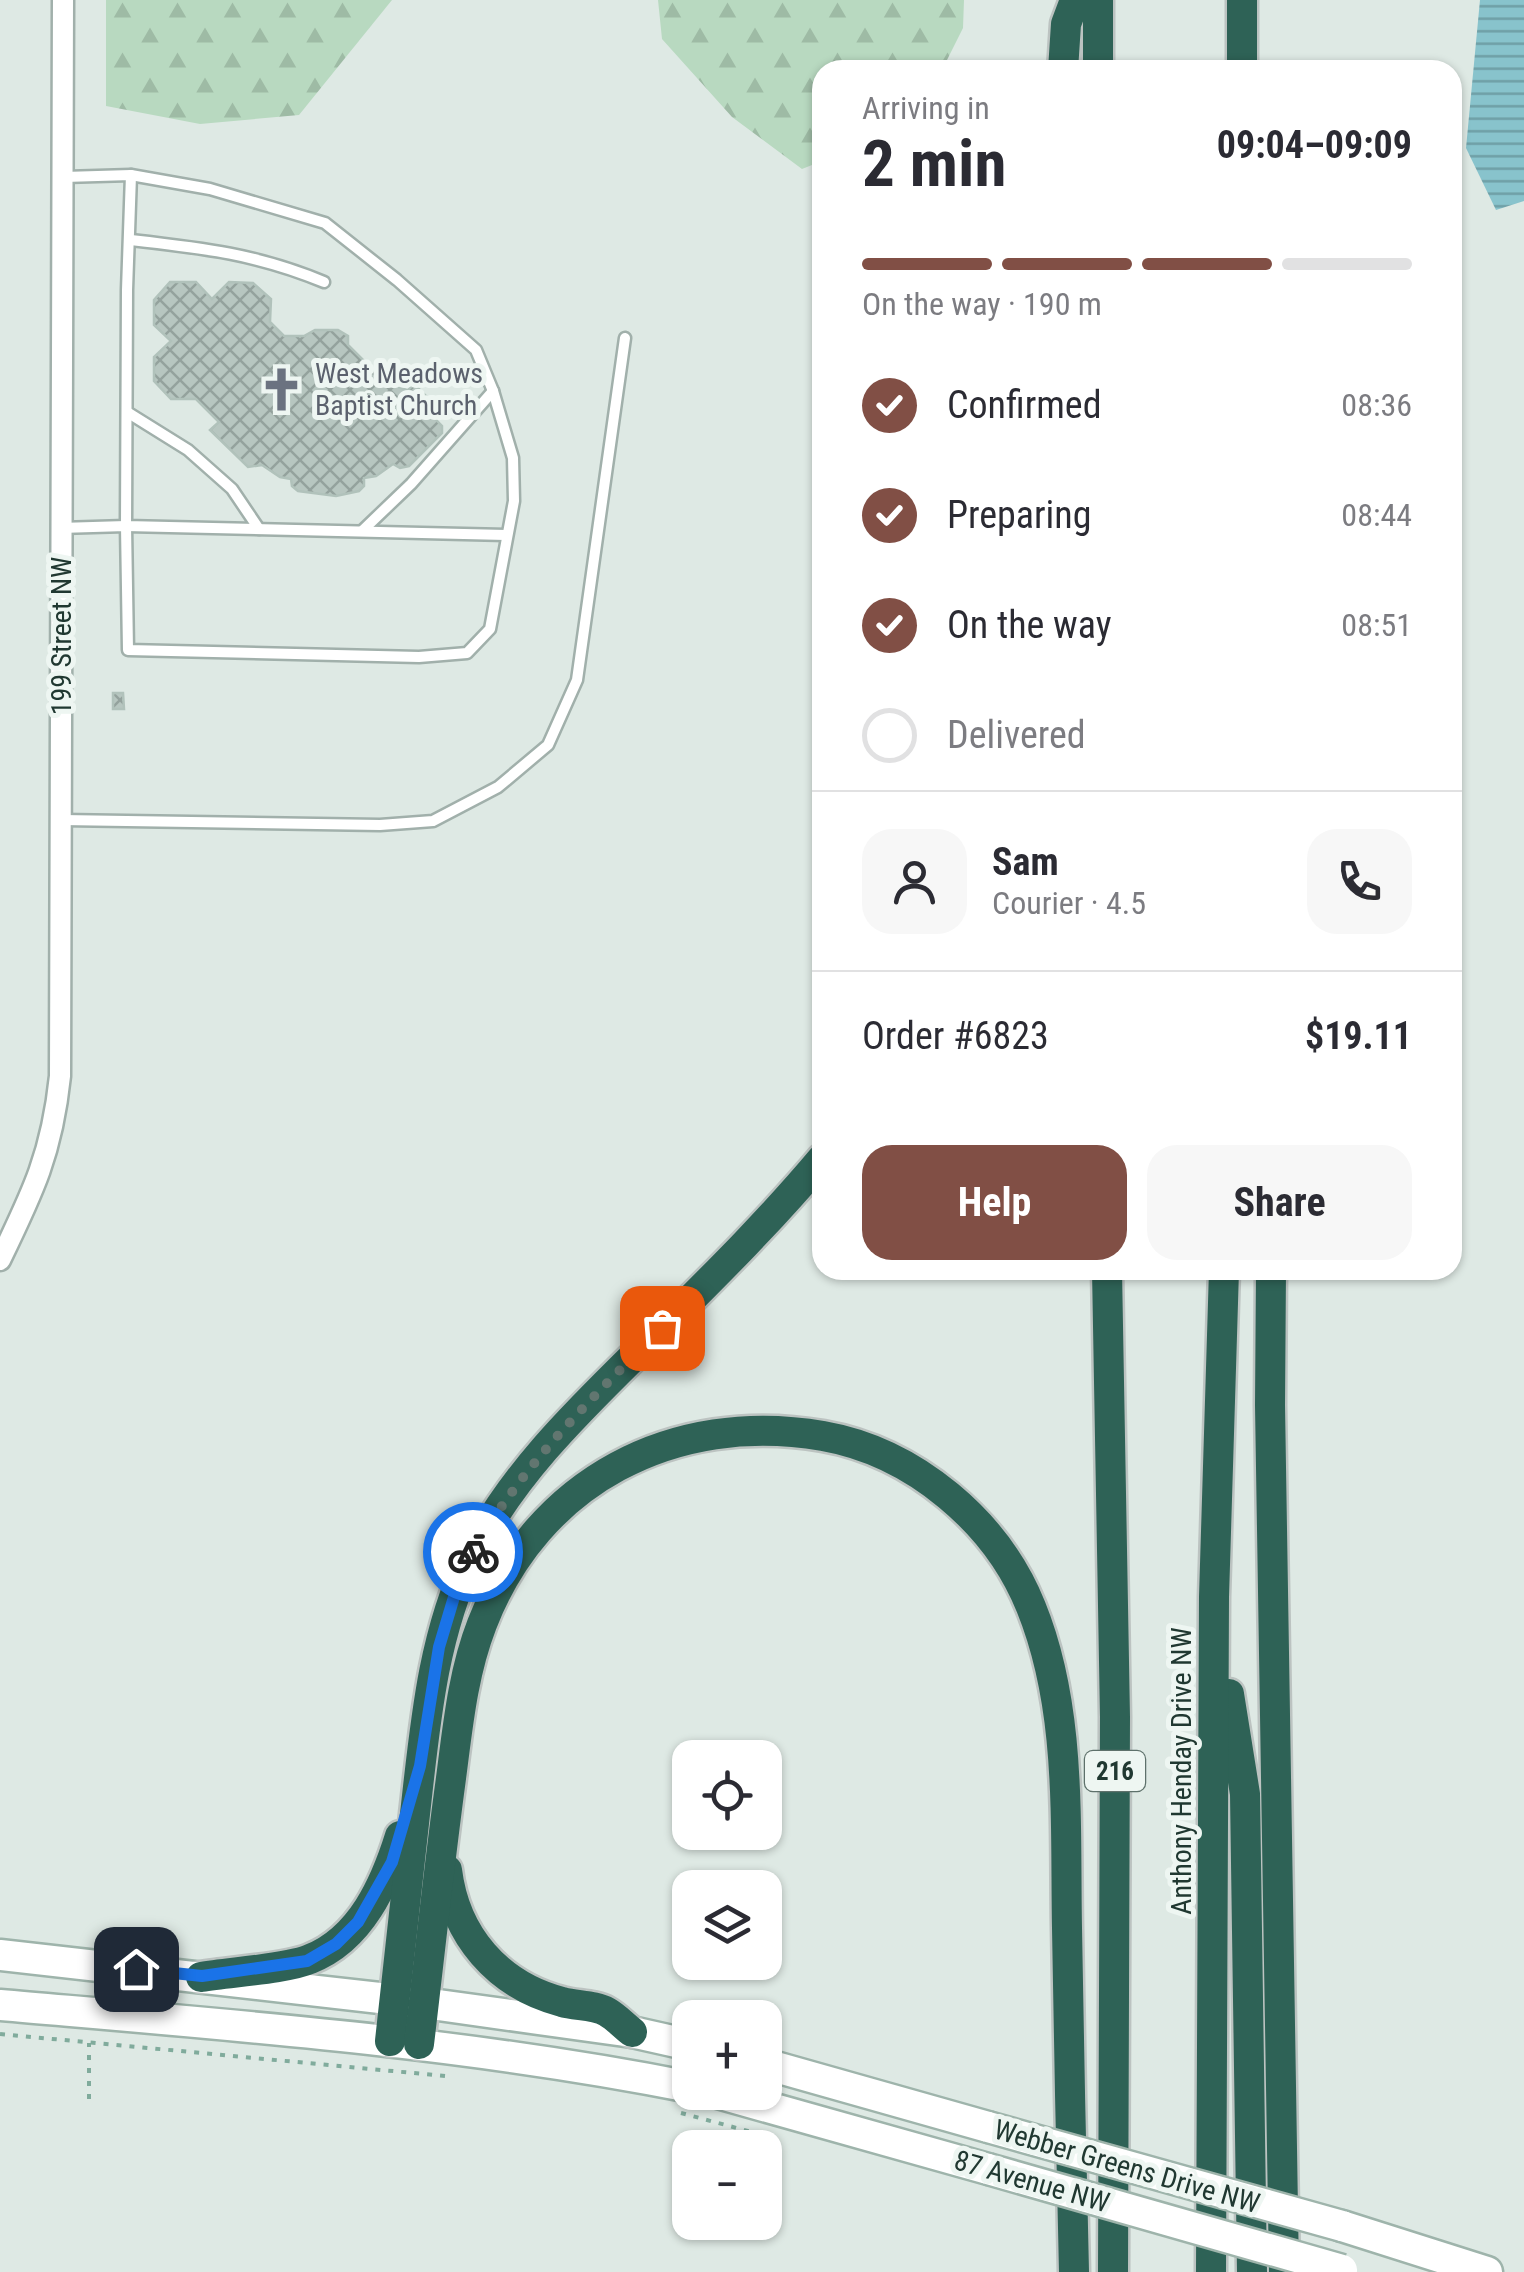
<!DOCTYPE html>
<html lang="en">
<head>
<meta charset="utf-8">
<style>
  body { margin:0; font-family:"Roboto Condensed",sans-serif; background:#f7f7f7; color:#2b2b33; height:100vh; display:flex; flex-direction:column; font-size:38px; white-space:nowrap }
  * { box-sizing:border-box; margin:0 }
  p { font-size:32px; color:#7c7c81 }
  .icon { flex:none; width:55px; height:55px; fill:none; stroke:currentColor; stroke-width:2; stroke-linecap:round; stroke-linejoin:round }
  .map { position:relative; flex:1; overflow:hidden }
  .sheet { position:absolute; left:812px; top:60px; width:650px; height:1220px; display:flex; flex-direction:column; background:#fff; border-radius:30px; box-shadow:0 2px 8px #0004 }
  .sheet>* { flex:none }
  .controls { position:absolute; left:672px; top:1740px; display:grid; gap:20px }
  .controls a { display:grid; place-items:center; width:110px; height:110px; border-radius:20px; background:#fff; box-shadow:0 2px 8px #0004; font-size:50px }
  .pin { position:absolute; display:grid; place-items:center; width:85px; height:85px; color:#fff; margin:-42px; border-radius:20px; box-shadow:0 5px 15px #0006 }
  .courier { position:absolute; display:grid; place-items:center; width:100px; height:100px; margin:-50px; border:8px solid #1a73e8; border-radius:50%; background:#fff; color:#222; box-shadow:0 2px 12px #0007 }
  .overview em { font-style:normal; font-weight:700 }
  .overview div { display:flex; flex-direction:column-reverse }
  .overview { display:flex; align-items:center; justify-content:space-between; height:170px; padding:0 50px }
  h1 { font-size:65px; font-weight:700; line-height:75px }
  .bar { display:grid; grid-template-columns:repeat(4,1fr); gap:15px 10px; align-content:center; height:120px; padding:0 50px }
  .bar i { height:12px; border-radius:8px; background:#e1e1e2 }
  .bar .selected { background:#814f45 }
  .bar p { grid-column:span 4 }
  .line { display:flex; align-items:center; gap:25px; padding:0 50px; border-top:2px solid #e1e1e2 }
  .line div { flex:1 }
  .round { display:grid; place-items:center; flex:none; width:105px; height:105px; border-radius:30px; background:#f7f7f7 }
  ol { padding:0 50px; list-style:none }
  li { display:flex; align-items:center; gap:30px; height:110px }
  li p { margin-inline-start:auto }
  li .icon { padding:10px; border-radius:50%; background:#814f45; color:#fff; stroke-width:4 }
  li:last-child { color:#7c7c81 }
  li i { width:55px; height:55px; border:5px solid #e1e1e2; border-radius:50% }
  .action { display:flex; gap:20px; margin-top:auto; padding:20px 50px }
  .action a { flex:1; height:115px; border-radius:30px; background:#814f45; color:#fff; font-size:40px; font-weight:700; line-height:115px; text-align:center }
  .action a+a { background:#f7f7f7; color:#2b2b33 }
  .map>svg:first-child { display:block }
  .forest { fill:url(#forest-firs) }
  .water { fill:url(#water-rules) }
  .building { fill:url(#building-cross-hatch); stroke:#b1c2bb; stroke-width:2.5 }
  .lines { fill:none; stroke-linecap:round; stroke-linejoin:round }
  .service-casing { stroke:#a1b0ab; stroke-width:15 }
  .minor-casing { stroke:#a1b0ab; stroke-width:25 }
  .secondary-casing { stroke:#9eb4ab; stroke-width:35 }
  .motorway-casing { stroke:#bcc3c1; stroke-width:35 }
  .path { stroke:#80ab9c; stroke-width:4; stroke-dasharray:5 8; stroke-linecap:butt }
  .service { stroke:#fff; stroke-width:10 }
  .minor { stroke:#fff; stroke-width:20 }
  .secondary { stroke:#fff; stroke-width:30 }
  .motorway { stroke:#2e6256; stroke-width:30 }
  .secondary-bridge-casing { stroke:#9eb4ab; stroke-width:35; stroke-linecap:butt }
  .secondary-bridge { stroke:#fff; stroke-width:30 }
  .done { stroke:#627670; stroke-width:10; stroke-dasharray:0 18 }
  .route { stroke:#1a73e8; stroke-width:12 }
  .labels { text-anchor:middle; stroke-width:10; stroke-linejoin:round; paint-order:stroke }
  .shield { fill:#eef6f2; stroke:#5e716b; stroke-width:2.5 }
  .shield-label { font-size:25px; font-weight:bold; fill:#203831 }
  .worship-label { font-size:28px; fill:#5b616d; stroke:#eef6f2; text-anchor:start }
  .street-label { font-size:28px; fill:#203831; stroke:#eef6f2 }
</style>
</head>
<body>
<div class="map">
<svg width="1524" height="2272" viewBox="0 0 1524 2272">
  <defs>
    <pattern id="forest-firs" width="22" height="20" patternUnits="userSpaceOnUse" patternTransform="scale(2.5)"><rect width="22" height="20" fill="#b8d9c0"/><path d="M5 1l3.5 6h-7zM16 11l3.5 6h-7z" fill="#9ebba5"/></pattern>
    <pattern id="water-rules" width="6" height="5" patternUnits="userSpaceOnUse" patternTransform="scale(2.5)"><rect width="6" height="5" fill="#88c3cc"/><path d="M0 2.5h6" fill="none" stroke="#6f9fa6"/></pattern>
    <pattern id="building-cross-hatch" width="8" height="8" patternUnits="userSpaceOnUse" patternTransform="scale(2.5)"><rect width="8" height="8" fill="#b7c6c0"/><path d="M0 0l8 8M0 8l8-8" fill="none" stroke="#94a29d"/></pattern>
  </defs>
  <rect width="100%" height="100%" fill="#dee9e4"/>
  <g class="forest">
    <path d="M106,0h286l-93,115 -99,9 -94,-18z"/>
    <path d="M658,0h306l-1,28 -21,42h-120v91l-20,8 -70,-52 -70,-78z"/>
  </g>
  <path class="water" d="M1480,0h44v201l-28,9 -30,-62z"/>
  <g class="building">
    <path d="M170,282h26l16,17 17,-17 24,1 18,16 -1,23 14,14h20l11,-6h23l10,6v9l28,28 14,5 8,9 9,3 35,36v7l-33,33 -9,2 -7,-4 -17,12 -12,2v8l-5,5 -23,5 -38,-5 -6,-5 -1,-7 -11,-2 -18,-12 -14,2 -38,-37 9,-8 -23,-23h-25l-17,-18v-24l17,-16 -17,-16v-25z"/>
    <path d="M414,384l11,11 -7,7 -10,-12z"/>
    <path d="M113,693h10l1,16h-11z"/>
  </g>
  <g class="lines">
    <defs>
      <g id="service">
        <path d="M131,175l-4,115 -1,236 380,9"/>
        <path d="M131,240c71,8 126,14 193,42"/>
        <path d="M127,412l61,38 44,39 27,40"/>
        <path d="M60,528l66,-2 2,124 291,7 48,-4 23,-24 24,-128 -1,-43 -20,-67 -17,-41 -79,-70 -72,-57 -115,-34 -79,-14 -67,2"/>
        <path d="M362,531l49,-47 82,-93"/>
        <path d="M62,820l318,5 53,-4 65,-34 50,-42 29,-65 48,-342"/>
      </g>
      <path id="minor" d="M0,1260c33,-68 52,-107 60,-184l3,-1076"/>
      <g id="secondary">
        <path d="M0,1955l424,48 208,29 58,13"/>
        <path d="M0,2005c231,20 463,37 690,82"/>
        <path d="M765,2064l223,63"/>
        <path d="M714,2092l274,77"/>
        <path d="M1342,2226l145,46"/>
      </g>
      <g id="motorway">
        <path d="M1063,70l3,-46 9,-24"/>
        <path d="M1098,70v-70"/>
        <path d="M1242,70v-70"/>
        <path d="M1107,1270l8,447 -2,555"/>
        <path d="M1271,1270l-1,135 14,867"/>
        <path d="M1229,1694l16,100 7,478"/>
        <path d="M447,1870c8,65 50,115 115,132 14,4 33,3 45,10 9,5 17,14 25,20"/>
        <path d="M201,1977c29,-5 86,-8 109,-18 51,-20 75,-75 90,-123"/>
        <path d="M390,2041c8,-76 17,-151 25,-227 10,-88 17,-177 56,-258 40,-80 105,-143 168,-205 62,-62 126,-124 183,-192"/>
        <path d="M419,2044c10,-84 19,-168 30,-251 8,-57 12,-115 33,-169 55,-143 192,-214 341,-188 91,16 174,86 208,171 41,101 34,214 36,321 2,115 4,229 7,344"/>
        <path d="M1211,2272l3,-675 10,-327"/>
      </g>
    </defs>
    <use href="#service" class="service-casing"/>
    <use href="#minor" class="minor-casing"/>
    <use href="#secondary" class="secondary-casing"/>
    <use href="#motorway" class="motorway-casing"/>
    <g class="path">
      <path d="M0,2034l445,42"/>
      <path d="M89,2099v-56"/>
      <path d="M681,2113l78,21"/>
    </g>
    <use href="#service" class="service"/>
    <use href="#minor" class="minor"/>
    <use href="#secondary" class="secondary"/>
    <use href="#motorway" class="motorway"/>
    <defs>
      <g id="secondary-bridge">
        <path d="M988,2127l354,99"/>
        <path d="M988,2169l354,101"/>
      </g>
    </defs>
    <use href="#secondary-bridge" class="secondary-bridge-casing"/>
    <use href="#secondary-bridge" class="secondary-bridge"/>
  </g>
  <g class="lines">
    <path class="done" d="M473,1552c49,-87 119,-154 189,-224"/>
    <path class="route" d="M136,1969l66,7 105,-15 29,-17 22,-22 34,-60 28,-96 19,-119 15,-50 19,-45"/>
  </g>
  <defs>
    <symbol id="church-bare" viewBox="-9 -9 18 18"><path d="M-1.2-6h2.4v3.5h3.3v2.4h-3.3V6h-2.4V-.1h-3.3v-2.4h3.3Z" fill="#6b7280" stroke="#eef6f2" stroke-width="2.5" paint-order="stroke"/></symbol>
  </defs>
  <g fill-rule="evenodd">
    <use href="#church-bare" x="250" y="358" width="63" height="63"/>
  </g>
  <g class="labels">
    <rect class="shield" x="1085" y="1751" width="60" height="40" rx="8"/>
    <g class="shield-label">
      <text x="1115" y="1780">216</text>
    </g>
    <g class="worship-label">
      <text x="315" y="383">West Meadows<tspan x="315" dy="32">Baptist Church</tspan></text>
    </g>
    <g class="street-label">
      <text transform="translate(61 636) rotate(-90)" y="10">199 Street NW</text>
      <text transform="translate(1181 1771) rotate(-90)" y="10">Anthony Henday Drive NW</text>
      <text transform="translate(1127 2166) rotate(16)" y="10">Webber Greens Drive NW</text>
      <text transform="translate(1032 2181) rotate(16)" y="10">87 Avenue NW</text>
    </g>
  </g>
</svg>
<div class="controls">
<a><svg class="icon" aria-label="locate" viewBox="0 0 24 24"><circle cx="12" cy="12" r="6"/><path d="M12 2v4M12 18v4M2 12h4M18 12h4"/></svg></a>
<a><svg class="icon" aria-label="layers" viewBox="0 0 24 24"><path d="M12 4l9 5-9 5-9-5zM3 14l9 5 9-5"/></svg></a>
<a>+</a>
<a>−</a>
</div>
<div class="pin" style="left:662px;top:1328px;background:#ea580c"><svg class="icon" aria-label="bag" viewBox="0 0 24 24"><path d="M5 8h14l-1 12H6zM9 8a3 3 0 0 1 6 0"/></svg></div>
<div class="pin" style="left:136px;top:1969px;background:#1f2937"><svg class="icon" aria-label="home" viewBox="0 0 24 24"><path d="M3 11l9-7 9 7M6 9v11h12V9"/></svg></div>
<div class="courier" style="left:473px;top:1552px"><svg class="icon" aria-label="bike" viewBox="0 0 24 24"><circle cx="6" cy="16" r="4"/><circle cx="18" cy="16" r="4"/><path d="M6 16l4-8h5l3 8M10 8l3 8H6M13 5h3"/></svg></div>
<section class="sheet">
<div class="overview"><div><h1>2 min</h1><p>Arriving in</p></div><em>09:04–09:09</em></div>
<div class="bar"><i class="selected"></i><i class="selected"></i><i class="selected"></i><i></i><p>On the way · 190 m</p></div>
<ol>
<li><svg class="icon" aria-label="check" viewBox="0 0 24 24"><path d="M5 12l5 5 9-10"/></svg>Confirmed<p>08:36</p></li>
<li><svg class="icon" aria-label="check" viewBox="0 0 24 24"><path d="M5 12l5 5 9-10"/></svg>Preparing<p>08:44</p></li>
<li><svg class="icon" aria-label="check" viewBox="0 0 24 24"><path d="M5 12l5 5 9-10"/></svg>On the way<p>08:51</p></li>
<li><i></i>Delivered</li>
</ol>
<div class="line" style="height:180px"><a class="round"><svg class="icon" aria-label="person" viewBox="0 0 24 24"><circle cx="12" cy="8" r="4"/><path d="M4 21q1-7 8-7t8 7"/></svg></a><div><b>Sam</b><p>Courier · 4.5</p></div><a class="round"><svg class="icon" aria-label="phone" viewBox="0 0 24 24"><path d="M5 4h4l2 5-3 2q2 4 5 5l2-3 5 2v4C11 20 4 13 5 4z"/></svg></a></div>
<div class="line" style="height:130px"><div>Order #6823</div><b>$19.11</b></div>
<div class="action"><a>Help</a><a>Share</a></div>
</section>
</div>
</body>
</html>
